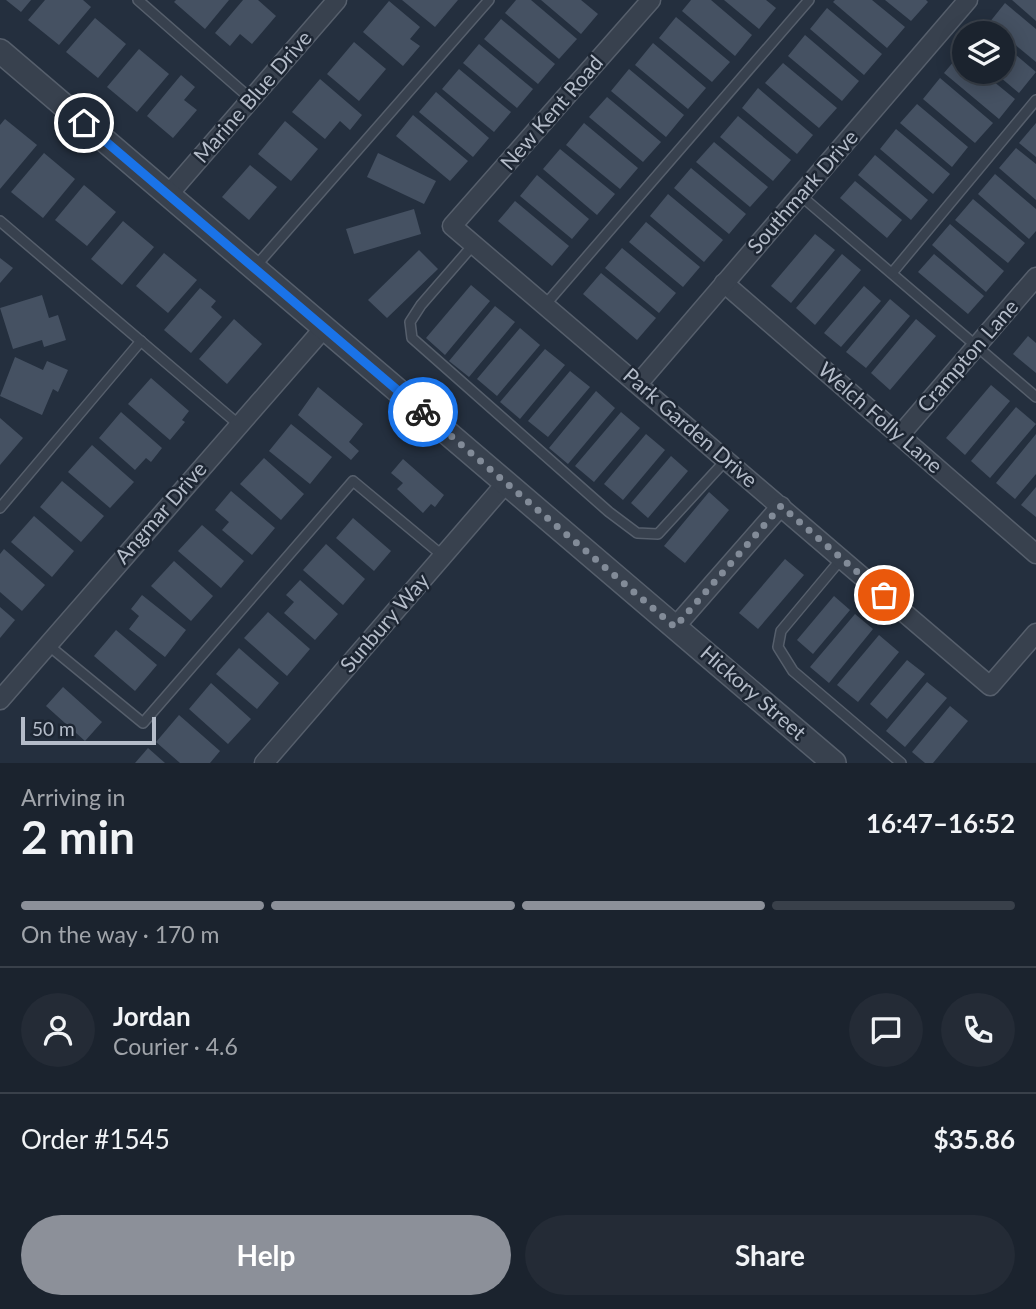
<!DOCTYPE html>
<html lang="en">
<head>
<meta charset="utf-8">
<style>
  body { margin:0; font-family:Lato,sans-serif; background:#242b36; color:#f1f3f6; height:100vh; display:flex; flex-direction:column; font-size:26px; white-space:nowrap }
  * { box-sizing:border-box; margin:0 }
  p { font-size:23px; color:#a0a4aa }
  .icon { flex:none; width:38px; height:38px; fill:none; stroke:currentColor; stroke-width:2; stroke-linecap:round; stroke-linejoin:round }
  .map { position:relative; height:763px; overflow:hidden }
  .drawer { display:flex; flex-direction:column; background:#1b232e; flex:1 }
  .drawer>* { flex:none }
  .controls { position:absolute; left:952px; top:21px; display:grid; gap:14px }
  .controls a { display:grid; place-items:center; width:63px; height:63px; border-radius:50%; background:#1b232e; box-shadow:0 4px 18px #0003,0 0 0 2px #39404a; font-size:35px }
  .scale { position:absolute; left:21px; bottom:18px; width:135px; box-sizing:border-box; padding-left:7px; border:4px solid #b4bcc9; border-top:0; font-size:19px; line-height:24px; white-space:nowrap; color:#b4bcc9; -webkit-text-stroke:5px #1d2633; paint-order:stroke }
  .pin { position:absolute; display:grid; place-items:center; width:60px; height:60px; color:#fff; margin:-30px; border:4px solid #fff; border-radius:50%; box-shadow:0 2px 7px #0007 }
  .courier { position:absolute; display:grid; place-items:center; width:70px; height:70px; margin:-35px; border:5px solid #1a73e8; border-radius:50%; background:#fff; color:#222; box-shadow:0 2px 9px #0007 }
  .summary em { font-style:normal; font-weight:700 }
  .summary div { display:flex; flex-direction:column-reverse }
  .summary { display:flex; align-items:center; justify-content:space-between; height:119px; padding:0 21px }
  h1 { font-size:46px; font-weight:700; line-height:52px }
  .bar { display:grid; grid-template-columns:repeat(4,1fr); gap:10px 7px; align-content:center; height:84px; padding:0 21px }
  .bar i { height:9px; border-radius:5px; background:#39404a }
  .bar .current { background:#8c9099 }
  .bar p { grid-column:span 4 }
  .line { display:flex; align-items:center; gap:18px; padding:0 21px; border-top:2px solid #39404a }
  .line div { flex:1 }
  .round { display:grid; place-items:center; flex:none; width:74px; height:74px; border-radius:37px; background:#242b36 }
  .action { display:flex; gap:14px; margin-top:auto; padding:14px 21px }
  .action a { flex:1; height:80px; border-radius:42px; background:#8c9099; color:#fff; font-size:28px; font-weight:700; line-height:80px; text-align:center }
  .action a+a { background:#242b36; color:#f1f3f6 }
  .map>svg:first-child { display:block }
  .building { fill:#455162 }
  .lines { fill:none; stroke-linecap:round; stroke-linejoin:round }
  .service-casing { stroke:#565f6c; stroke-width:12 }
  .minor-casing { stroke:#565f6c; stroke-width:21 }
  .tertiary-casing { stroke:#565f6c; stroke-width:26 }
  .service { stroke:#38414e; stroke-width:9 }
  .minor { stroke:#38414e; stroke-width:18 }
  .tertiary { stroke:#38414e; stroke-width:23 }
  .done { stroke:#828b98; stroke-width:7; stroke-dasharray:0 12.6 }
  .route { stroke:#1a73e8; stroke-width:9 }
  .labels { text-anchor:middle; stroke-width:5; stroke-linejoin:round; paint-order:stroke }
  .street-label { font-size:21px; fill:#b4bcc9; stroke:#1d2633 }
</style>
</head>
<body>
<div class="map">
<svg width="1036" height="763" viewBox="0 0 1036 763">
  <rect width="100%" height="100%" fill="#242f3e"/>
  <g class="building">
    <path d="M6,0h25l-10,12z"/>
    <path d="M45,0h38l8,7 -32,38 -31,-25z"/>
    <path d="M176,0h53l-24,29 -31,-27z"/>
    <path d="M243,0h15l18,16 -24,28 -12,-10 -10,12 -15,-13z"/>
    <path d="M402,0h56l-23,27z"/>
    <path d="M516,0h15l46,39 -18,20 -54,-46z"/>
    <path d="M541,0h40l17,14 -17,20z"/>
    <path d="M691,0h20l41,35 -17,21 -53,-45z"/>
    <path d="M724,0h42l10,8 -17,21z"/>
    <path d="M835,0h37l33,27 -18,21 -54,-46z"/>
    <path d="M885,0h41l2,2 -17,19z"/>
    <path d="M1012,0h24v21z"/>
    <path d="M389,1l31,26 -10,12 10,7 -17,20 -40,-34z"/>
    <path d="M1005,3l31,26v33l-47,-39z"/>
    <path d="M827,8l55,46 -18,21 -54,-46z"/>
    <path d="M676,17l54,45 -18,20 -53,-44z"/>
    <path d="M95,18l31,26 -28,34 -32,-26z"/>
    <path d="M501,19l54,45 -17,20 -54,-45z"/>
    <path d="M805,35l54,46 -17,20 -54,-45z"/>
    <path d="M354,42l32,27 -27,32 -32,-27z"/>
    <path d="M653,43l53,45 -18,21 -53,-44z"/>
    <path d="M479,44l54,45 -16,19 -54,-45z"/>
    <path d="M1003,44l33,28 -17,21 -25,-21h9z"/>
    <path d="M139,49l30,25 -32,38 -30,-25z"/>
    <path d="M960,54l4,3v15h18l33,27 -16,20 -55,-46z"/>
    <path d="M783,63l54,45 -18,20 -54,-45z"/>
    <path d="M459,69l52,43 -17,20 -52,-43z"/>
    <path d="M629,69l55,46 -18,22 -55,-46z"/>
    <path d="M181,75l14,12 -11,13 13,10 -24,28 -26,-22z"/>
    <path d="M940,78l53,45 -18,20 -52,-44z"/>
    <path d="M320,79l42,36 -12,15 -10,-9 -15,18 -33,-27z"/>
    <path d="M758,88l55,47 -16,19 -55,-46z"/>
    <path d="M436,92l53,46 -16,19 -54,-45z"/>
    <path d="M607,97l54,45 -18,20 -54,-45z"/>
    <path d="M917,104l51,43 -16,20 -52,-44z"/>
    <path d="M413,115l55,46 -18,20 -54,-45z"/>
    <path d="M738,116l53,44 -18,21 -53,-44z"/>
    <path d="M5,119l32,26 -37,44v-64z"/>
    <path d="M285,121l33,28 -27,32 -33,-27z"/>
    <path d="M584,123l54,45 -18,21 -54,-44z"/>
    <path d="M1036,123v34l-17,-14z"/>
    <path d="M896,129l54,45 -17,20 -53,-45z"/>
    <path d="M714,142l54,45 -18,20 -54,-45z"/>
    <path d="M1016,148l20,16v36l-37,-32z"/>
    <path d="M560,149l55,45 -18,21 -54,-46z"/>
    <path d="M44,153l31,26 -32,39 -32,-26z"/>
    <path d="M378,153l58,28 -12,23 -57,-27z"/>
    <path d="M875,155l53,45 -17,20 -53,-45z"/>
    <path d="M250,165l27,22 -28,33 -27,-23z"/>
    <path d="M691,168l55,46 -17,20 -55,-46z"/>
    <path d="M995,174l41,35v22l-7,8 -51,-45z"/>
    <path d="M537,175l52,44 -17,20 -52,-43z"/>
    <path d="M855,181l47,39 -15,18 -47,-40z"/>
    <path d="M84,185l32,27 -29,34 -32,-26z"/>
    <path d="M668,194l55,46 -19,22 -54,-46z"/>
    <path d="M973,199l52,44 -17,20 -53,-43z"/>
    <path d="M515,201l54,45 -17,20 -54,-45z"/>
    <path d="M414,209l7,25 -67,20 -8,-25z"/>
    <path d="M123,221l31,26 -32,38 -31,-26z"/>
    <path d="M646,222l54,45 -17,20 -54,-45z"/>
    <path d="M950,224l54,47 -18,21 -54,-47z"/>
    <path d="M815,234l20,16 -44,53 -20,-17z"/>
    <path d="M622,248l54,45 -17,20 -54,-45z"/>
    <path d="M419,250l19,19 -51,49 -19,-18z"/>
    <path d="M164,253l33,27 -29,33 -32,-27z"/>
    <path d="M842,254l19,16 -46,55 -19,-17z"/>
    <path d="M934,254l50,42 -16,18 -50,-42z"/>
    <path d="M0,258l13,10 -13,15z"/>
    <path d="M601,273l55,45 -19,22 -54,-46z"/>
    <path d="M471,285l19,16 -45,54 -19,-17z"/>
    <path d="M864,286l17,15 -40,46 -17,-14z"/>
    <path d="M200,288l16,13 -5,6 11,10 -31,36 -27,-23z"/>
    <path d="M42,295l7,23 9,-3 8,25 -22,7 -2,-7 -29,9 -13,-41z"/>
    <path d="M890,299l20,17 -44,52 -20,-16z"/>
    <path d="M495,306l20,16 -46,55 -20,-16z"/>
    <path d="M234,319l28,25 -35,40 -28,-25z"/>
    <path d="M916,319l20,17 -46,54 -19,-17z"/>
    <path d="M520,328l20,17 -43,51 -20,-17z"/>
    <path d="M1028,336l8,7v30l-23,-19z"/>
    <path d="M545,349l20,16 -45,54 -20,-17z"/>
    <path d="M15,357l28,13 4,-9 21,9 -10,22 -5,-3 -11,26 -42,-19z"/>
    <path d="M570,371l20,16 -42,50 -20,-16z"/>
    <path d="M151,378l38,33 -7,9 3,2 -15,18 -42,-36z"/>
    <path d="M991,385l19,16 -45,54 -19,-17z"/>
    <path d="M318,387l45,37 -14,18 10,9 -8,9 -53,-45z"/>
    <path d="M596,391l19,17 -47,56 -19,-16z"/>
    <path d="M1016,407l20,17 -46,54 -19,-17z"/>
    <path d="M121,412l41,36 -11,14 -5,-4 -11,12 -36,-32z"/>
    <path d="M621,412l19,16 -46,54 -19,-16z"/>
    <path d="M0,418l23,20 -23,27z"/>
    <path d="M291,424l41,33 -22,27 -41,-33z"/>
    <path d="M646,434l19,16 -42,50 -19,-16z"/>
    <path d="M1036,434v40l-21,25 -19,-16z"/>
    <path d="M92,445l42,37 -24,26 -42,-36z"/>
    <path d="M671,456l17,15 -40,47 -17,-15z"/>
    <path d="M264,458l40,36 -23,26 -41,-36z"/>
    <path d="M403,459l41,36 -9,12 -4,-3 -8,9 -26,-24 6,-6 -12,-10z"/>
    <path d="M62,481l42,35 -23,26 -41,-35z"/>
    <path d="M1036,487v30l-15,-12z"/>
    <path d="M231,491l44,37 -23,27 -30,-25 7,-8 -14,-12z"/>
    <path d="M709,492l20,18 -44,53 -21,-17z"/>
    <path d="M34,516l40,35 -22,26 -41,-35z"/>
    <path d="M353,518l38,33 -17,20 -38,-33z"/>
    <path d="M202,525l42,36 -23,27 -43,-37z"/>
    <path d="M326,544l39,35 -22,26 -40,-35z"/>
    <path d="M4,549l41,36 -23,26 -22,-19v-38z"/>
    <path d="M785,559l19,16 -46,54 -19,-16z"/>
    <path d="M174,561l39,35 -22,25 -40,-35z"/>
    <path d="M300,580l38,34 -23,26 -31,-27 10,-11 -8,-7z"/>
    <path d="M142,595l44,35 -21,27 -36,-28 10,-13 -8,-7z"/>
    <path d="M834,596l16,14 -37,44 -16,-14z"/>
    <path d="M0,607l15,13 -15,18z"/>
    <path d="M268,612l42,37 -23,27 -43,-38z"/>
    <path d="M855,614l18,15 -44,54 -19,-16z"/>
    <path d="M116,630l41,35 -22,26 -41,-35z"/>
    <path d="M879,635l20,17 -41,50 -21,-17z"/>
    <path d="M239,648l40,35 -22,26 -41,-35z"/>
    <path d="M907,660l18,14 -38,45 -17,-15z"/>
    <path d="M927,682l20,16 -42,49 -19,-16z"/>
    <path d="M211,683l40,36 -23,25 -39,-35z"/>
    <path d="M63,687l39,35 -17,19 -39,-35z"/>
    <path d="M950,706l18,15 -35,42h-8l-13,-11z"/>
    <path d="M179,715l41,36 -10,12h-30l-24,-21z"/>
    <path d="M148,748l17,15h-30z"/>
  </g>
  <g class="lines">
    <defs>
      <g id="service">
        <path d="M138,0l113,99"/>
        <path d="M800,195l236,202"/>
        <path d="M0,221l238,203"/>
        <path d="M474,244l-53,61 -11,17 2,16 197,174 28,21 21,1 68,-74"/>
        <path d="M255,267l234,-267"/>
        <path d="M892,273l144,-173"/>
        <path d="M545,305l264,-305"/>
        <path d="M0,508l141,-167"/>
        <path d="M842,558l-61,73 -3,16 15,24 108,92"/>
        <path d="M48,645l95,78 210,-242 90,75"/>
      </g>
      <g id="minor">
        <path d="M651,0l-199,226 538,460 46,-53"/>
        <path d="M168,195l169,-195"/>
        <path d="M724,283l312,271"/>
        <path d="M638,384l330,-384"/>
        <path d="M900,435l136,-158"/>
        <path d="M675,627l106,-121"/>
        <path d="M0,700l324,-372"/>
        <path d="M264,763l242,-280"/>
      </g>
      <path id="tertiary" d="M0,51l834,712"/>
    </defs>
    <use href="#service" class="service-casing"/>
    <use href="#minor" class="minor-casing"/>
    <use href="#tertiary" class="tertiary-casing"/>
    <use href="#service" class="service"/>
    <use href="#minor" class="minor"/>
    <use href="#tertiary" class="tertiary"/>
  </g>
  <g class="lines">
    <path class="done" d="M423,412l252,215 106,-121 103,89"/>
    <path class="route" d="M84,123l339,289"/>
  </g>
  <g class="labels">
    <g class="street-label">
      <text transform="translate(253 97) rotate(-49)" y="7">Marine Blue Drive</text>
      <text transform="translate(552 113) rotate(-49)" y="7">New Kent Road</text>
      <text transform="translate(803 192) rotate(-49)" y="7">Southmark Drive</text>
      <text transform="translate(968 356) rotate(-49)" y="7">Crampton Lane</text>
      <text transform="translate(880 418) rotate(41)" y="7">Welch Folly Lane</text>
      <text transform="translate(690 428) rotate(41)" y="7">Park Garden Drive</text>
      <text transform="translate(161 513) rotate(-49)" y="7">Angmar Drive</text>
      <text transform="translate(385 623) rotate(-49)" y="7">Sunbury Way</text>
      <text transform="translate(753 693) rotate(41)" y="7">Hickory Street</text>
    </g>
  </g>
</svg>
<div class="controls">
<a><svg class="icon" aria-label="layers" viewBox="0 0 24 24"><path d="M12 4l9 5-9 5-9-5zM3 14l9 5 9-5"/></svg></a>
</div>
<div class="scale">50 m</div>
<div class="pin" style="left:884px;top:595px;background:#ea580c"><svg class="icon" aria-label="bag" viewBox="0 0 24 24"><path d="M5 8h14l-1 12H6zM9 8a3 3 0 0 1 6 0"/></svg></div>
<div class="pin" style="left:84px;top:123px;background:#1f2937"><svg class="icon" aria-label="home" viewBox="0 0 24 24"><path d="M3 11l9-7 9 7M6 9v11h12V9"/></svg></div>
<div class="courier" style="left:423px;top:412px"><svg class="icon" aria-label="bike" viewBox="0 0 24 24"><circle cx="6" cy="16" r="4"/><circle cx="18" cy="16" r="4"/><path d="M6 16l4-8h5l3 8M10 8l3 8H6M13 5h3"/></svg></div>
</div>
<section class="drawer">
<div class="summary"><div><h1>2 min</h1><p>Arriving in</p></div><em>16:47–16:52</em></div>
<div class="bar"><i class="current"></i><i class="current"></i><i class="current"></i><i></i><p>On the way · 170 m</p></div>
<div class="line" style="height:126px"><a class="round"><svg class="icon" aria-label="person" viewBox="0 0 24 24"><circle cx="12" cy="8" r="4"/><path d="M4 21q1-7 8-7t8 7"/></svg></a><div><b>Jordan</b><p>Courier · 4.6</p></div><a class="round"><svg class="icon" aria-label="chat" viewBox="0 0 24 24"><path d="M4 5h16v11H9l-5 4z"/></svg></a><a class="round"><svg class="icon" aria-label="phone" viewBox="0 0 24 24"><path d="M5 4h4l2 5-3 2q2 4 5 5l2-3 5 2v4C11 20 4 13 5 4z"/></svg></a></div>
<div class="line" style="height:91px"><div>Order #1545</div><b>$35.86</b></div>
<div class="action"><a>Help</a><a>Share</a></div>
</section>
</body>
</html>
